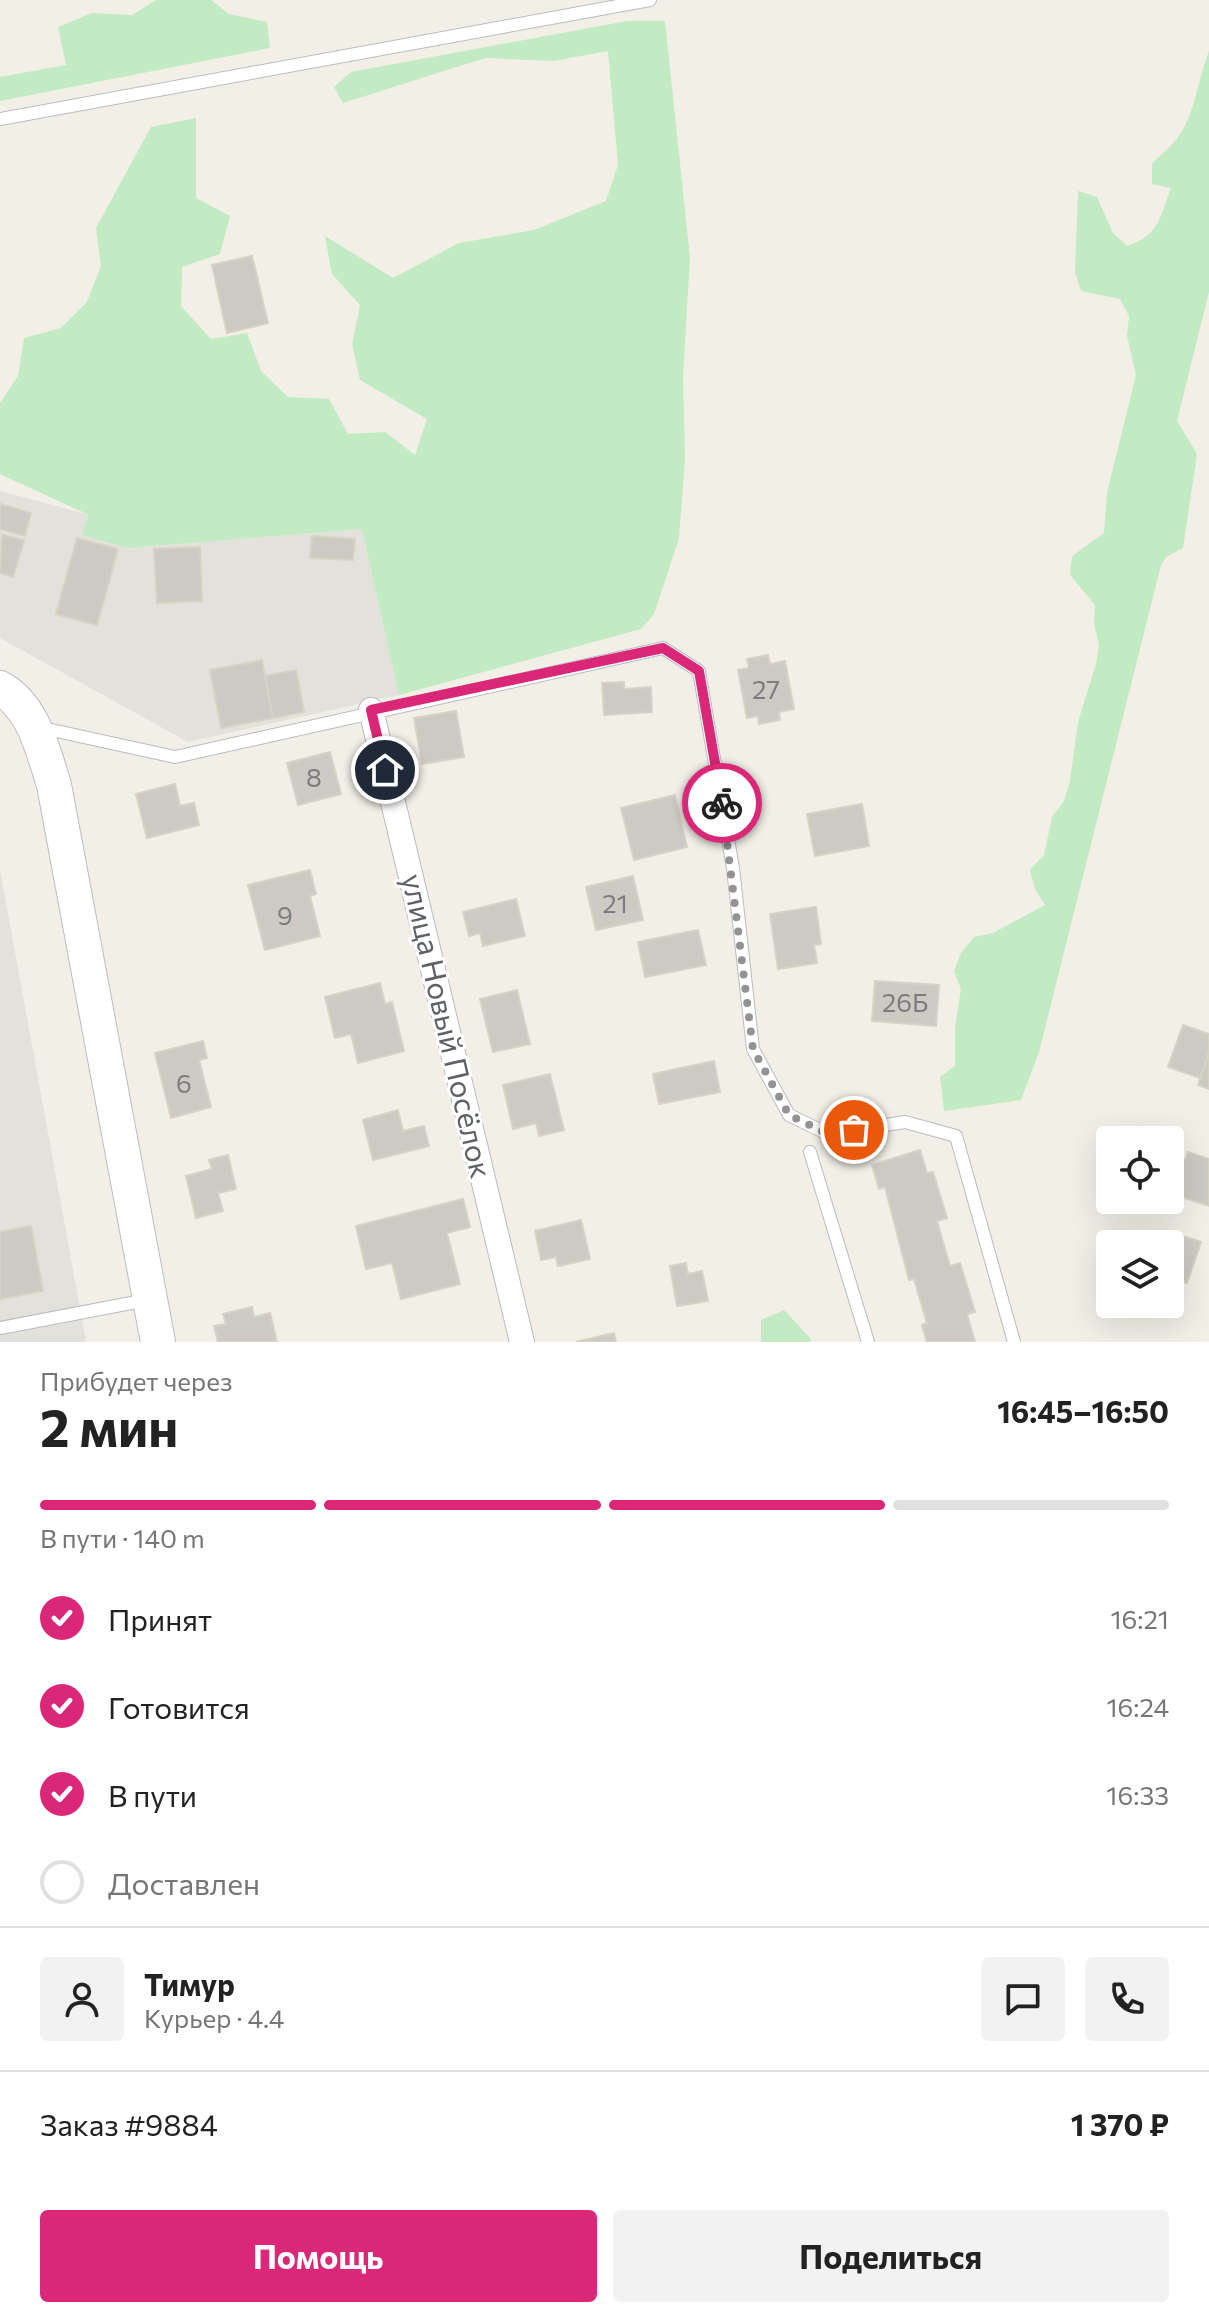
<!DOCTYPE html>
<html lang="ru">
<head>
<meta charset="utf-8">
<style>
  body { margin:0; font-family:Commissioner,sans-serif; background:#f2f2f2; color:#222; height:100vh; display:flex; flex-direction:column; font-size:30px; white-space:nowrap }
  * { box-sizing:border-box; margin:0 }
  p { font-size:26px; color:#767676 }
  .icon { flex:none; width:44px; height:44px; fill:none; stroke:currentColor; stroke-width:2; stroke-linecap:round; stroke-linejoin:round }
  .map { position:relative; height:1342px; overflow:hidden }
  .panel { display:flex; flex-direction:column; background:#fff; flex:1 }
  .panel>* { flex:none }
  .fabs { position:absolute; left:1096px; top:1126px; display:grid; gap:16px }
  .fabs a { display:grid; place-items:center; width:88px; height:88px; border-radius:8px; background:#fff; box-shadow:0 8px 32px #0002; font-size:40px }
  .pin { position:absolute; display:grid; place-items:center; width:68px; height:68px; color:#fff; margin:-34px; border:4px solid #fff; border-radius:50%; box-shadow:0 2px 8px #0007 }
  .courier { position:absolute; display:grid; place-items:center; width:80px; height:80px; margin:-40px; border:6px solid #db2777; border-radius:50%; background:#fff; color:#222; box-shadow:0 2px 10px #0007 }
  .overview em { font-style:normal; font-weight:700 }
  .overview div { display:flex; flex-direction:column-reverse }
  .overview { display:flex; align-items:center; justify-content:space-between; height:136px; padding:0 40px }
  h1 { font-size:52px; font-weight:700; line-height:60px }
  .bar { display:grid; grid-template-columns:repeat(4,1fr); gap:12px 8px; align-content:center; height:96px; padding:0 40px }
  .bar i { height:10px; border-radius:6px; background:#e0e0e0 }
  .bar .active { background:#db2777 }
  .bar p { grid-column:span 4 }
  .line { display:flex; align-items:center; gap:20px; padding:0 40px; border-top:2px solid #e0e0e0 }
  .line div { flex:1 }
  .round { display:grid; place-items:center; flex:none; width:84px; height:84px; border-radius:8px; background:#f2f2f2 }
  ol { padding:0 40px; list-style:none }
  li { display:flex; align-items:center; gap:24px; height:88px }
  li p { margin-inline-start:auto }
  li .icon { padding:8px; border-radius:50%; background:#db2777; color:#fff; stroke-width:4 }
  li:last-child { color:#767676 }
  li i { width:44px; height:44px; border:4px solid #e0e0e0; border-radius:50% }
  .button { display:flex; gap:16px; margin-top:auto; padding:16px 40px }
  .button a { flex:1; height:92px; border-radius:8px; background:#db2777; color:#fff; font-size:32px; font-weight:700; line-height:92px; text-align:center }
  .button a+a { background:#f2f2f2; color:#222 }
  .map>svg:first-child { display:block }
  .industrial { fill:#e2e1db }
  .green { fill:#c2eac3 }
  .building { fill:#cccac3; stroke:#d7d2c4; stroke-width:2 }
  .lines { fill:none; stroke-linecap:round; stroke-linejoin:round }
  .lane-casing { stroke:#b9bcc1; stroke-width:14 }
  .street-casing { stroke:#b9bcc1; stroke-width:26 }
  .secondary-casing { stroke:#babdc3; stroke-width:36 }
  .lane { stroke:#fff; stroke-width:12 }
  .street { stroke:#fff; stroke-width:24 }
  .secondary { stroke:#fff; stroke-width:34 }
  .done { stroke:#919394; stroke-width:8; stroke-dasharray:0 14.4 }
  .route { stroke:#db2777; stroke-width:10 }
  .labels { text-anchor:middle; stroke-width:6; stroke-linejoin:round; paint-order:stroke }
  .number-label { font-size:26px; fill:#7a7c7f }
  .street-label { font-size:30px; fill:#5e6268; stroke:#fff }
</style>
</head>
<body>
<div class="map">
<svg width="1209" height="1342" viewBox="0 0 1209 1342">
  <rect width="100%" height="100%" fill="#f1efe6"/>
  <g class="industrial">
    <path d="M0,491l90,24 -7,19 45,14 234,-19 37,166 -211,47 -188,-104z"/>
    <path d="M0,870l86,471 -4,1h-82z"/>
  </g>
  <g class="green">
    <path d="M156,0h55l18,14 38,8 3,26 -270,53v-24l66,-12 -8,-38 34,-14 40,2z"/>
    <path d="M627,21h38l25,237 -7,118 2,82 -6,80 -25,76 -13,15 -242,66 -37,-166 -234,19 -46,-13 7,-20 -89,-41v-71l18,-27 6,-38 37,-10 26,-26 14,-36 -5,-38 55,-101 45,-9v80l34,18 -10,38 -38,13 -1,39 30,33 36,-6 14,38 27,26 41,2 19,35 37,-2 30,23 12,-36 -67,-39 -8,-36 8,-39 -28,-31 -7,-38 68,42 66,-35 75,-13 72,-29 12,-36 -10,-114 -55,10 -68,-3 -142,45 -9,-16 17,-15z"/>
    <path d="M1209,51v241l-32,129 20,33 -14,94 -17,9 -5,8 -122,487 -18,48 -77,11 -4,-34 15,-11v-38l6,-39 -7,-18 7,-18 13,-16 19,-4 52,-28 -10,-16 -5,-19 14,-15 8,-38 12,-16 6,-20 8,-59 18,-58 3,-19 -5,-21 1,-19 -25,-30 2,-19 32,-23 3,-40 29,-118 -9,-39 2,-20 -9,-17 -39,-8 -6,-19 3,-81 19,6 16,36 14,13c32,-10 33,-29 44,-58l-19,-4v-20c8,-9 20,-18 27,-28 17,-25 19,-58 30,-85z"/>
    <path d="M784,1310l26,28 1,4h-50v-22z"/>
  </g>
  <g class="building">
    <path d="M252,256l16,67 -41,10 -15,-68z"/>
    <path d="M0,504l31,9 -6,23 -25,-7z"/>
    <path d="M2,535l22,5 -11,37 -13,-4z"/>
    <path d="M312,536l43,3 -2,21 -43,-2z"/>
    <path d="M77,538l41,11 -21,76 -41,-11z"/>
    <path d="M200,547l2,54 -45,2 -3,-54z"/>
    <path d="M768,655l2,9 15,-3 9,48 -15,3 1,8 -21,4 -1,-8 -11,2 -9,-48 11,-2 -2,-9z"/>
    <path d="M262,660l11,58 -52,10 -11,-58z"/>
    <path d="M296,670l8,42 -31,6 -8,-42z"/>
    <path d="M624,682v7l27,-2 1,25 -48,3 -2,-32z"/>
    <path d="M456,711l8,46 -42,7 -8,-46z"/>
    <path d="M330,752l11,42 -43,11 -11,-42z"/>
    <path d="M175,784l5,22 14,-3 5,22 -52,13 -11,-44z"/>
    <path d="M675,795l12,52 -53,13 -13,-52z"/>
    <path d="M862,804l7,42 -54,10 -8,-42z"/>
    <path d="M310,870l6,24 -6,2 10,40 -55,14 -17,-65z"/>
    <path d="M633,876l10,44 -47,10 -10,-43z"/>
    <path d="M516,899l9,37 -42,10 -3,-13 -11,3 -6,-24z"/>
    <path d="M816,907l5,37 -7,1 3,18 -39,6 -8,-55z"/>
    <path d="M698,930l8,35 -61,12 -7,-35z"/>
    <path d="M875,981l64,4 -3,41 -64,-5z"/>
    <path d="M380,983l5,21 7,-2 12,49 -46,12 -7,-29 -16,4 -10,-41z"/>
    <path d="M517,990l13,54 -37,8 -13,-53z"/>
    <path d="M1183,1025l26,9v18l-9,26 -32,-11z"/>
    <path d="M203,1041l4,17 -8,2 12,47 -40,11 -16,-65z"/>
    <path d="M1209,1052v37l-11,-4z"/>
    <path d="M714,1061l6,31 -61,12 -6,-30z"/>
    <path d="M550,1074l14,56 -25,6 -3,-13 -23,6 -10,-44z"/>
    <path d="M398,1110l5,21 21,-5 5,20 -56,14 -10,-40z"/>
    <path d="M920,1150l7,23 6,-1 14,46 -10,3 13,45 10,-3 15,49 -8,2 8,28h-48l-5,-17 5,-2 -13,-44 -5,1 -24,-93 -6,2 -7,-24z"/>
    <path d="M1188,1152l21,7v47l-39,-13v-38l15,5z"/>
    <path d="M228,1155l8,34 -18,4 5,18 -27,7 -10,-42 26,-7 -3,-9z"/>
    <path d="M463,1199l7,28 -23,6 13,51 -59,15 -9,-36 -26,6 -10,-43z"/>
    <path d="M581,1220l9,39 -32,7 -2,-9 -15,3 -6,-29z"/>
    <path d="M31,1226l12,65 -43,8v-67z"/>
    <path d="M1113,1231l39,13h-42v13l-5,-1z"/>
    <path d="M1173,1233l28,9 -14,41 -17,-5 -1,-34z"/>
    <path d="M686,1263l2,11 14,-3 6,30 -31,5 -7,-40z"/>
    <path d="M252,1307l2,10 16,-4 7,29h-59l-4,-16 12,-2 -3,-10z"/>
    <path d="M614,1333l2,9h-40z"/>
  </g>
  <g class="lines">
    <defs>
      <g id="lane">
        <path d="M0,119l650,-119"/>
        <path d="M38,727l137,30 488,-109 36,23 34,197 20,181 36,66 39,19 77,-12 51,14 58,206"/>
        <path d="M810,1152l58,190"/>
        <path d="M0,1328l147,-28"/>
      </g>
      <path id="street" d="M371,710l151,632"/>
      <path id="secondary" d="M0,688c34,19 43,63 54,97l104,557"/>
    </defs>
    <use href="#lane" class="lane-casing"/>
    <use href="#street" class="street-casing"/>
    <use href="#secondary" class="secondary-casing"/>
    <use href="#lane" class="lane"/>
    <use href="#street" class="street"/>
    <use href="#secondary" class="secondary"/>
  </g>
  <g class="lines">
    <path class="done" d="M722,803l31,246 36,66 39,19 26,-4"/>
    <path class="route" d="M385,770l-14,-60 292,-62 36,23 23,132"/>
  </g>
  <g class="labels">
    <g class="number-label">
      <text x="766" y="699">27</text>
      <text x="314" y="787">8</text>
      <text x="615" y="913">21</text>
      <text x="285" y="925">9</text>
      <text x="905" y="1012">26Б</text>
      <text x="184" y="1093">6</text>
    </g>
    <g class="street-label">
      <text transform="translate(446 1026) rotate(77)" y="10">улица Новый Посёлок</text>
    </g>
  </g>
</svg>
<div class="fabs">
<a><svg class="icon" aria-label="locate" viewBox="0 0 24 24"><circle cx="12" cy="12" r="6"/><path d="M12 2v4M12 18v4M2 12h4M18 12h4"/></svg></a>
<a><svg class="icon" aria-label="layers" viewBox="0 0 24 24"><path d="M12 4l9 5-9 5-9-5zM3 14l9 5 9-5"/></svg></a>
</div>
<div class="pin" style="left:854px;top:1130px;background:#ea580c"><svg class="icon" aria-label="bag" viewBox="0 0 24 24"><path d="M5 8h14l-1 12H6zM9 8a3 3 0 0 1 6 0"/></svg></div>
<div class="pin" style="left:385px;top:770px;background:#1f2937"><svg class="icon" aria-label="home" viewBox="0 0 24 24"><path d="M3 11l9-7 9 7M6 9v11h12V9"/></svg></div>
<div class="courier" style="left:722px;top:803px"><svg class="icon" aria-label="bike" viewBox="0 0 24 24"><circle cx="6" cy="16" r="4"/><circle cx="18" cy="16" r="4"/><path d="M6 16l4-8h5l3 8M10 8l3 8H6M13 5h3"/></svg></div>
</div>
<section class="panel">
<div class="overview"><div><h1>2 мин</h1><p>Прибудет через</p></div><em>16:45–16:50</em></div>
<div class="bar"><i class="active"></i><i class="active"></i><i class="active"></i><i></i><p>В пути · 140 m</p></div>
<ol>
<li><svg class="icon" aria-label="check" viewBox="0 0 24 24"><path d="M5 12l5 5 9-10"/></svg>Принят<p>16:21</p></li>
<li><svg class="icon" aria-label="check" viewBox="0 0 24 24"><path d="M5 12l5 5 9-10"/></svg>Готовится<p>16:24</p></li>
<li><svg class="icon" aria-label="check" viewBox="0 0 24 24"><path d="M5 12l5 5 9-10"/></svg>В пути<p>16:33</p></li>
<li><i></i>Доставлен</li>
</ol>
<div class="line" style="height:144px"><a class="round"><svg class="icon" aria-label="person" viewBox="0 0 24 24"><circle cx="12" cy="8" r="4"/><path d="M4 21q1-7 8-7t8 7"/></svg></a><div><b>Тимур</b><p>Курьер · 4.4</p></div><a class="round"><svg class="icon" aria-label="chat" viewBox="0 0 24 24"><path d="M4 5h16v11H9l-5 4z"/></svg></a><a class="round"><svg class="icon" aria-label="phone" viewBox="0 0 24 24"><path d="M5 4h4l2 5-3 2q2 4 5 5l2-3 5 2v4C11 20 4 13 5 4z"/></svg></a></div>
<div class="line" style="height:104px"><div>Заказ #9884</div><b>1 370 ₽</b></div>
<div class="button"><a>Помощь</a><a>Поделиться</a></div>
</section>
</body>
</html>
